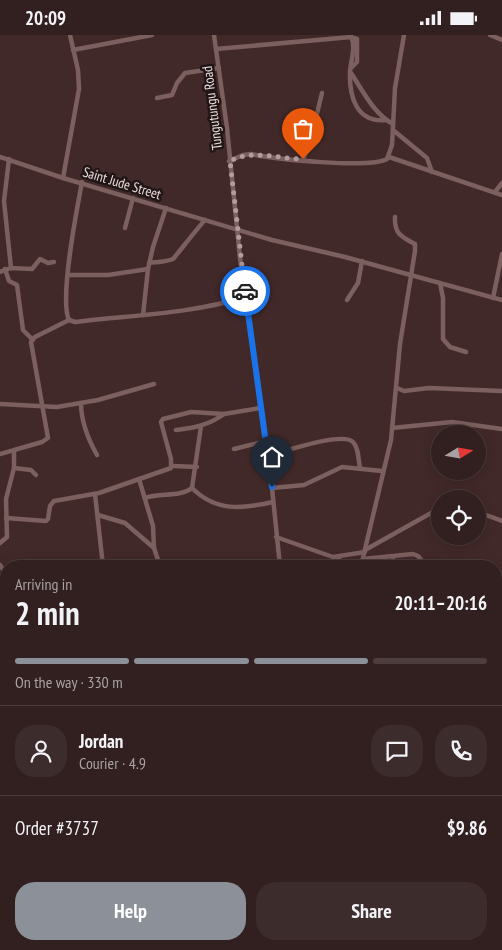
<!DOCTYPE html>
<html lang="en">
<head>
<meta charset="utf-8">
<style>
  body { margin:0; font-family:"PT Sans Narrow",sans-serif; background:#3d2c2c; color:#f1f3f6; height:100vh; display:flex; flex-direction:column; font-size:19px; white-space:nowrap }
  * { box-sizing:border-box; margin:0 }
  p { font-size:16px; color:#a8a2a4 }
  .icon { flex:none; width:28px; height:28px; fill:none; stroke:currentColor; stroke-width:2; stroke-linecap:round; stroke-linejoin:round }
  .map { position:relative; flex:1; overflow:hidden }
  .panel { position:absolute; left:0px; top:525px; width:502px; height:390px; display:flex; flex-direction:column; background:#321f1f; border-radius:20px 20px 0 0; box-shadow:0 2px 12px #0003,0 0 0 1px #4d3d3d }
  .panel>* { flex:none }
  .needle { width:32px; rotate:79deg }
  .fabs { position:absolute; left:431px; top:390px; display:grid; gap:10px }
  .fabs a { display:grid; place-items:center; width:55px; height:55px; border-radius:50%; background:#321f1f; box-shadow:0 2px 12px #0003,0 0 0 1px #4d3d3d; font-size:25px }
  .pin { position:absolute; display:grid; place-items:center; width:42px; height:42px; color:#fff; margin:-51px -21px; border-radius:50% 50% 50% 0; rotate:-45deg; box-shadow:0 0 5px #0007 }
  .pin .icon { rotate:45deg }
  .courier { position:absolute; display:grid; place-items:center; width:50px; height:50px; margin:-25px; border:4px solid #1a73e8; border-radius:50%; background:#fff; color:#222; box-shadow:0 1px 6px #0007 }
  .overview em { font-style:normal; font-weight:700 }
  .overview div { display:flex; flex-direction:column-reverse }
  .overview { display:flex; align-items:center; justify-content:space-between; height:85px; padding:0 15px }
  h1 { font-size:32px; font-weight:700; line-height:38px }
  .bar { display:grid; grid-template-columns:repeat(4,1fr); gap:8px 5px; align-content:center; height:60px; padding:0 15px }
  .bar i { height:6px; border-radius:4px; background:#4d3d3d }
  .bar .selected { background:#8c9099 }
  .bar p { grid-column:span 4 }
  .line { display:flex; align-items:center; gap:12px; padding:0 15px; border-top:1px solid #4d3d3d }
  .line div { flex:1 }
  .round { display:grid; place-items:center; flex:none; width:52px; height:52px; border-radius:20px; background:#3d2c2c }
  .cta { display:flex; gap:10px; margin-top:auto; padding:10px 15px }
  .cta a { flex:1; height:58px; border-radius:20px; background:#8c9099; color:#fff; font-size:20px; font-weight:700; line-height:58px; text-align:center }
  .cta a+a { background:#3d2c2c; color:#f1f3f6 }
  .status { display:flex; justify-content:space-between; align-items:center; height:35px; padding:0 25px; background:#321f1f; direction:ltr }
  .status svg { height:14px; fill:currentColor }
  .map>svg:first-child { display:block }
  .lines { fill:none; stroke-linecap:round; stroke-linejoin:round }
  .minor { stroke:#7c5f5f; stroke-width:4.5 }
  .done { stroke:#b19d9d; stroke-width:5; stroke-dasharray:0 9 }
  .route { stroke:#1a73e8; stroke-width:6 }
  .labels { text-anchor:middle; stroke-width:5; stroke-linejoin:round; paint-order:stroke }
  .street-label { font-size:14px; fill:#eddcdc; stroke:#211616 }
</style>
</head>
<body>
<div class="status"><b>20:09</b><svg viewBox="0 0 49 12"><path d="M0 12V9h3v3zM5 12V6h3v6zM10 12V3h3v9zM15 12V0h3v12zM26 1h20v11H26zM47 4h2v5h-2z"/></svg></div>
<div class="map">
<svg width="502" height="915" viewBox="0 0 502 915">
  <rect width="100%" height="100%" fill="#422929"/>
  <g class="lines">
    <g class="minor">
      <path d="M214,0l13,93 13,130 32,230 8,78"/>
      <path d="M490,0l12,5"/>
      <path d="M351,1c5,11 0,24 -1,35 -1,25 6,52 36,49"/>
      <path d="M216,14l135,-12 6,2v23l-6,6"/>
      <path d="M73,15l79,-15"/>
      <path d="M351,38c12,18 23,41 42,51"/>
      <path d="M157,63l15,-3 5,-12 8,-10 34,-5"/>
      <path d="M393,95l34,28 5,14"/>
      <path d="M0,122l63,21 209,62 73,17 157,43"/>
      <path d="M389,122l113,38"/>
      <path d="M9,124l-5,42 7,67"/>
      <path d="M303,125l10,-30 9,-37"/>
      <path d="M229,126l14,-6 8,-1c24,5 118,15 136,5l5,-14 3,-57 9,-53"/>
      <path d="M63,143l16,-89 -1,-19 -8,-35"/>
      <path d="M82,147c-5,27 -23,117 -13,138l6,2c59,-7 114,-8 171,-25"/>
      <path d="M495,157l7,-9"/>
      <path d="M125,193l8,-30"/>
      <path d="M149,228c8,-1 17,-1 24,-4 2,-2 27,-34 32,-39"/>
      <path d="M5,234l4,12 8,4 6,45 9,9"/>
      <path d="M0,237l11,-4 21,1 8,-10 8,4 6,-1"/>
      <path d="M69,240h39l40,-6"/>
      <path d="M440,248l3,15v41l7,8 16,5"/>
      <path d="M493,263l9,-44"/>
      <path d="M347,265l11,-17 4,-22"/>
      <path d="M143,280l5,-46 5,-22 13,-39"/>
      <path d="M397,353l7,3 25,-3 73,3"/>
      <path d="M81,368c0,18 7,36 16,52"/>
      <path d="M0,369l57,3 41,-7 56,-16"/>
      <path d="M392,393l60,-6 50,7"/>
      <path d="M176,395c18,-2 33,-5 48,-16"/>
      <path d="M234,414l32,-8"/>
      <path d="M0,419l42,-12 6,-4 -17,-96 4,-5 34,-17"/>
      <path d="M267,421c16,-4 76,-25 86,-14 6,6 5,17 7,26"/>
      <path d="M173,431l24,1"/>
      <path d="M14,433l17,2 5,5"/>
      <path d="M139,444l14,47 1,22 6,18"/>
      <path d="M192,453c24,24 50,21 81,14"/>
      <path d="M272,453l32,-3 38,-18 40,4"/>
      <path d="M95,459l8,72"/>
      <path d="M145,463c15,-6 34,0 47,-10l9,-62"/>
      <path d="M478,477l24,9"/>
      <path d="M98,480l27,8 29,25"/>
      <path d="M6,483l40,3 2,-2 2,-13 4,-5 45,-8 72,-25v-9l-10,-37 2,-3 28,-7 33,2 36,-6"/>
      <path d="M276,502l57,20 32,-5"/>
      <path d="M0,508l7,-6 -1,-38 8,-31v-17"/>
      <path d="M365,515l75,-42"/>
      <path d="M363,524l50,-5 5,2 8,10"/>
      <path d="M0,530l6,9"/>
      <path d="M326,531l13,-8"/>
      <path d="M361,531l30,-126 9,-96 15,-93v-7c-13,-7 -21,-10 -20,-27"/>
      <path d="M392,531l1,-9"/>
      <path d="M496,544l6,2"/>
      <path d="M496,565l6,1"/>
      <path d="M0,599l6,14 -6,9"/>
      <path d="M496,611l6,-24"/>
      <path d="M496,632l6,2"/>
      <path d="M496,659l6,-1"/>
      <path d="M0,895l6,-9"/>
      <path d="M496,904l6,-2"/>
      <path d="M204,909l9,6"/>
      <path d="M327,909v6"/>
      <path d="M372,909v6"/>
      <path d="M410,912l8,3"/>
      <path d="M306,915l6,-6"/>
    </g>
  </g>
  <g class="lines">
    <path class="done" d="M245,256l-15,-130c22,-12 49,-2 73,-2"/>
    <path class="route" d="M245,256l27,196"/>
  </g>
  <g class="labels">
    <g class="street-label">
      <text transform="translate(212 73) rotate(-97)" y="5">Tungutungu Road</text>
      <text transform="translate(122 148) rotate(17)" y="5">Saint Jude Street</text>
    </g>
  </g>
</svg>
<div class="fabs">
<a><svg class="needle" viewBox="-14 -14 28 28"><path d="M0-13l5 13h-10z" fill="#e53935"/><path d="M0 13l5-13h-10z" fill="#a8a2a4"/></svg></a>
<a><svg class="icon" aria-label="locate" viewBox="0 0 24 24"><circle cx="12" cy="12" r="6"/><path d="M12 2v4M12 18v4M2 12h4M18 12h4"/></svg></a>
</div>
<div class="pin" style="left:303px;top:124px;background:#ea580c"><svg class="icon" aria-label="bag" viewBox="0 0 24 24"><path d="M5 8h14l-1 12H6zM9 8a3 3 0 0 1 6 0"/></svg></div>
<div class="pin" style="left:272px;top:452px;background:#1f2937"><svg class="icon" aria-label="home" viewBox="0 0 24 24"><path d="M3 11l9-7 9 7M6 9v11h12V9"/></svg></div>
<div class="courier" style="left:245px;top:256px"><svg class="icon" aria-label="car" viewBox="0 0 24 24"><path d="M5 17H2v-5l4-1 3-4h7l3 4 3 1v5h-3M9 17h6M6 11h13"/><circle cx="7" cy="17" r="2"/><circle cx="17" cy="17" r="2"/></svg></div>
<section class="panel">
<div class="overview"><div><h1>2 min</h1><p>Arriving in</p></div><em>20:11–20:16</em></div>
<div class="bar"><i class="selected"></i><i class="selected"></i><i class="selected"></i><i></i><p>On the way · 330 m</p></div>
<div class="line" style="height:90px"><a class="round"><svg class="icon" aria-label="person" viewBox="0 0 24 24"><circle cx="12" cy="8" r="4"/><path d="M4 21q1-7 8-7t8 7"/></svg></a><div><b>Jordan</b><p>Courier · 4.9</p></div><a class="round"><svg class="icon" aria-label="chat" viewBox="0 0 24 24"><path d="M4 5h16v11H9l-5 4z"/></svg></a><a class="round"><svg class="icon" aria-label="phone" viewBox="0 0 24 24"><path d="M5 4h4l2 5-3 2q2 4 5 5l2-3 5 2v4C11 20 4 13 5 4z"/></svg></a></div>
<div class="line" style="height:65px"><div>Order #3737</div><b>$9.86</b></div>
<div class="cta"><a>Help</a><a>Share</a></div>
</section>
</div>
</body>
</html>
